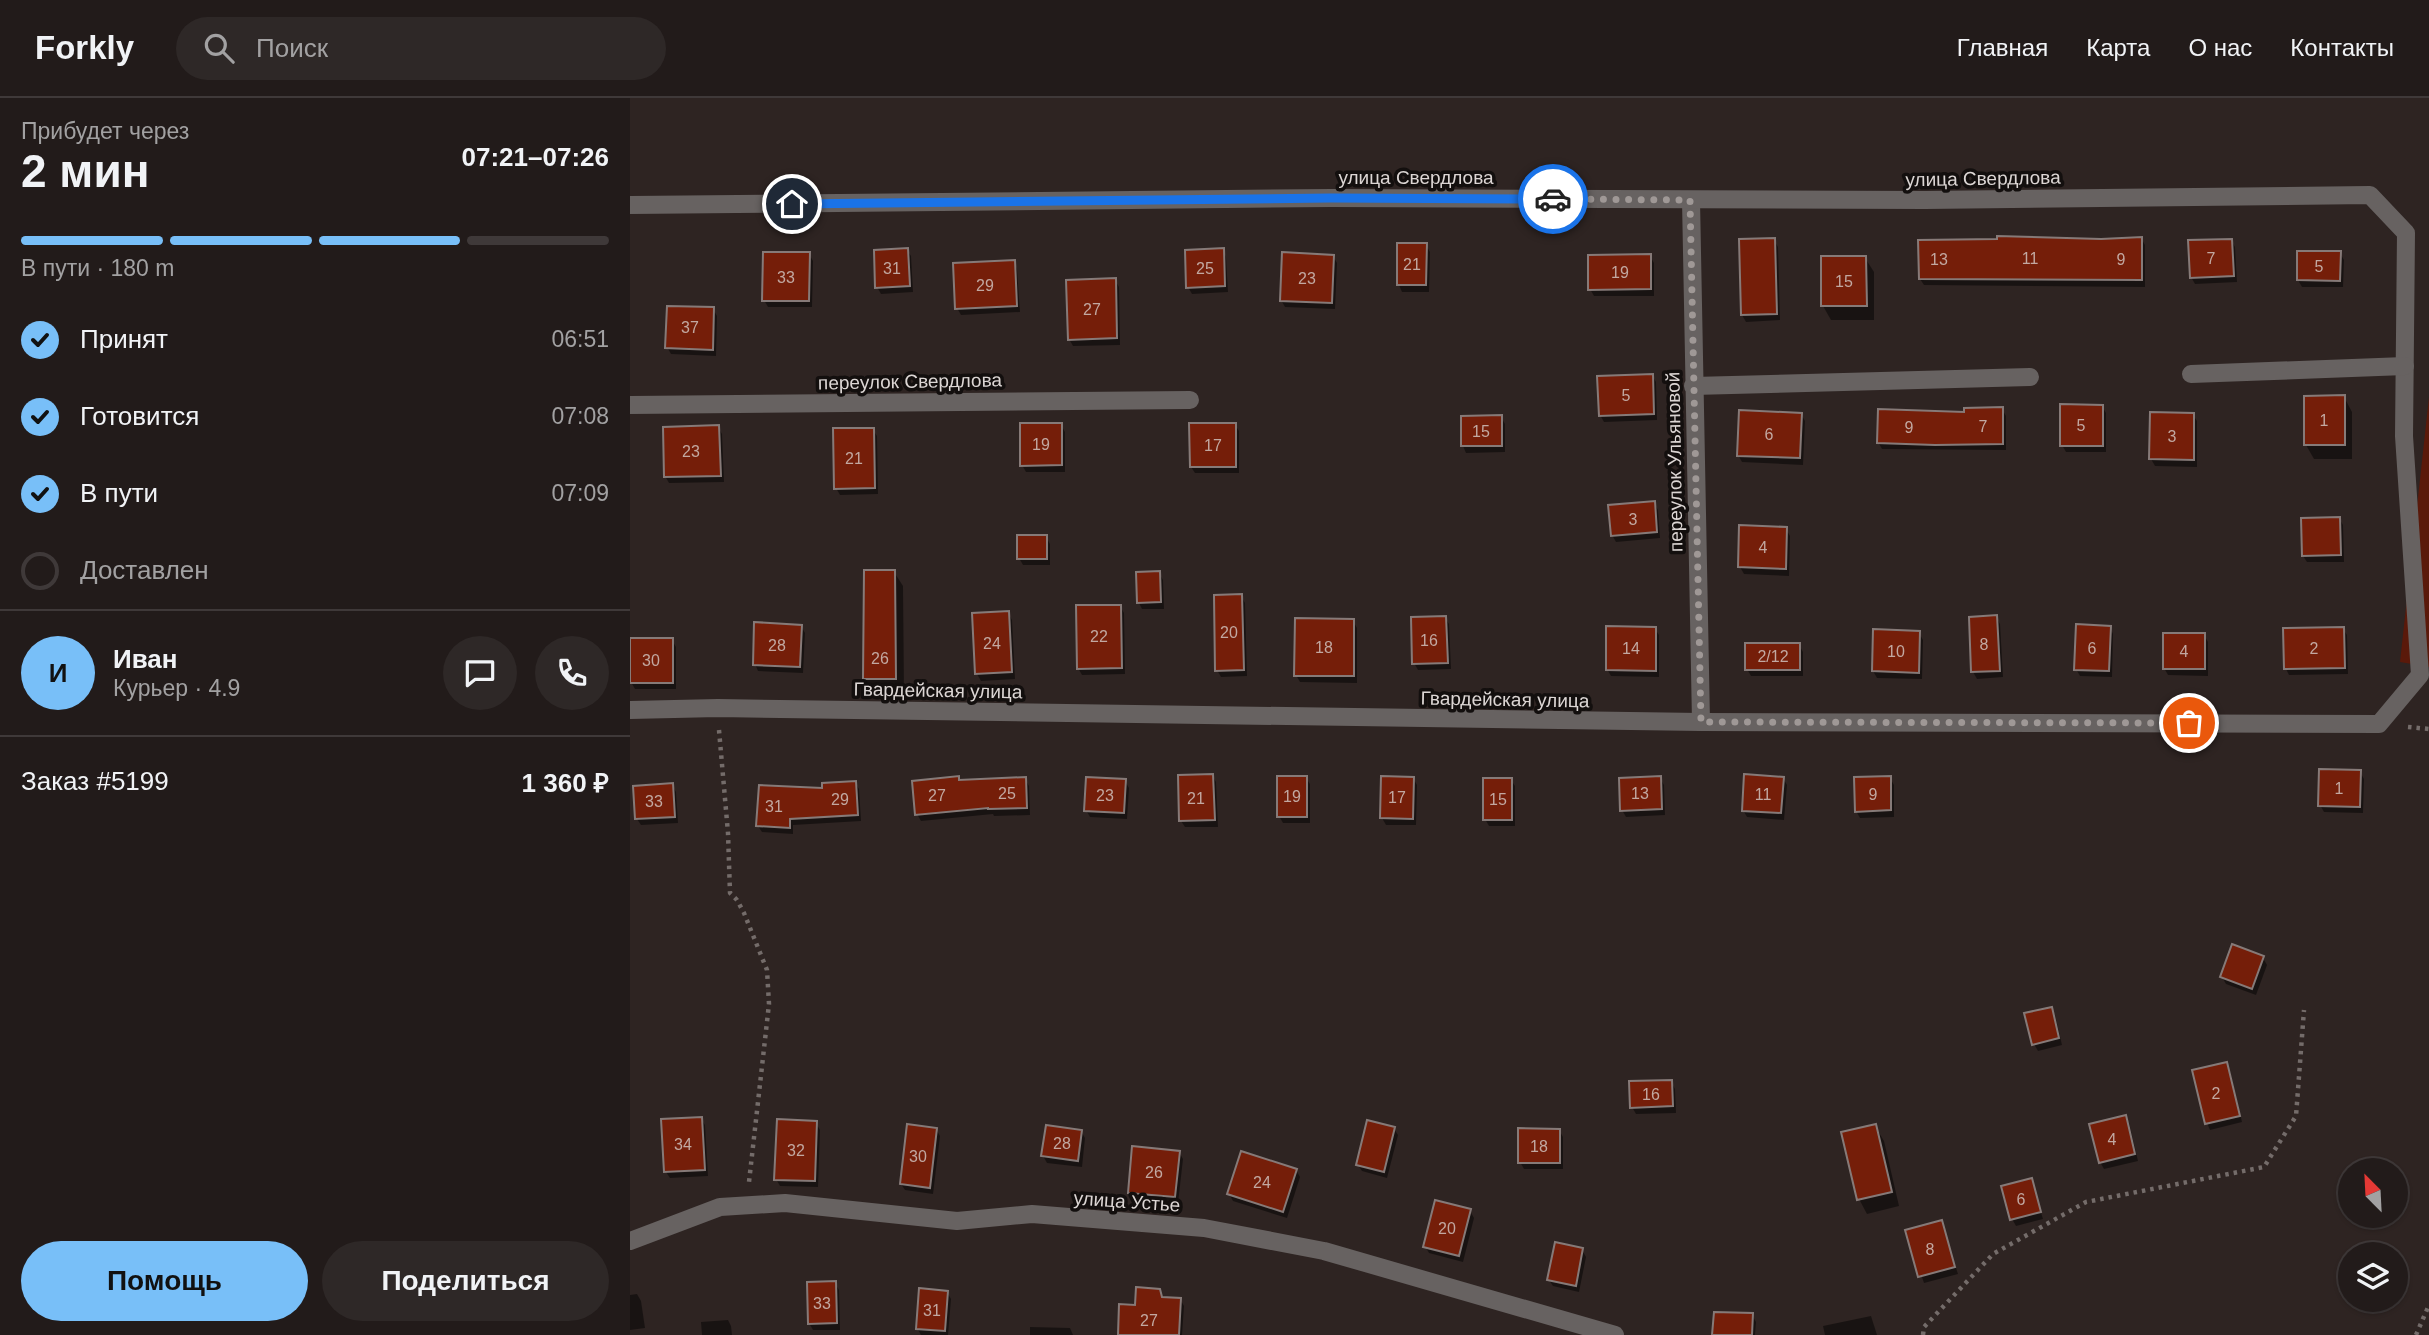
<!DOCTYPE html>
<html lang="ru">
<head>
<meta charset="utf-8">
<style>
  body { margin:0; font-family:Arial,sans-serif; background:#2e2827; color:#f1f3f6; height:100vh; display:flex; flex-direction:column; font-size:26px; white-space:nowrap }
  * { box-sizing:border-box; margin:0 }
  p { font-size:23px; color:#a2a1a2 }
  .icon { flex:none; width:38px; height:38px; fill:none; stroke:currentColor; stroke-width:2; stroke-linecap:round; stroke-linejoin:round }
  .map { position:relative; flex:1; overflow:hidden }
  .drawer { display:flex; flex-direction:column; background:#221b1a; width:630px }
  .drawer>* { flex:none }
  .needle { width:46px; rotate:336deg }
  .tools { position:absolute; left:1708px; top:1060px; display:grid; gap:14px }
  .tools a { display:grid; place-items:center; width:70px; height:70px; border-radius:50%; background:#221b1a; box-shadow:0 2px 5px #0004,0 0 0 2px #3f3939; font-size:35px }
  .pin { position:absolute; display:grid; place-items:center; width:60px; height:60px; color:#fff; margin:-30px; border:4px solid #fff; border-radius:50%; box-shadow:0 2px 7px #0007 }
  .courier { position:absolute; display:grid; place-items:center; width:70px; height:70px; margin:-35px; border:5px solid #1a73e8; border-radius:50%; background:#fff; color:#222; box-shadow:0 2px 9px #0007 }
  .overview em { font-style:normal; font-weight:700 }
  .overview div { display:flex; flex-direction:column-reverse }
  .overview { display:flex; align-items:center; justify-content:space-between; height:119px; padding:0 21px }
  h1 { font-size:46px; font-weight:700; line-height:52px }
  .bar { display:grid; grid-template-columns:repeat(4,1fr); gap:10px 7px; align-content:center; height:84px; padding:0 21px }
  .bar i { height:9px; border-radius:5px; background:#3f3939 }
  .bar .active { background:#78bff8 }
  .bar p { grid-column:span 4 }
  .line { display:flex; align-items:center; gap:18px; padding:0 21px; border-top:2px solid #3f3939 }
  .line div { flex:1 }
  .round { display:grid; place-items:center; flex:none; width:74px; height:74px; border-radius:37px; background:#2e2827 }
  ol { padding:0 21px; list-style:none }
  li { display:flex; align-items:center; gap:21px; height:77px }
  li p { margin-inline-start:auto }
  li .icon { padding:7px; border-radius:50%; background:#78bff8; color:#111; stroke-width:4 }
  li:last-child { color:#a2a1a2 }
  li i { width:38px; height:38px; border:4px solid #3f3939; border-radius:50% }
  .action { display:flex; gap:14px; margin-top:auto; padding:14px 21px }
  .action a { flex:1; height:80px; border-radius:42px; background:#78bff8; color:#111; font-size:28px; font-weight:700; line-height:80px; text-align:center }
  .action a+a { background:#2e2827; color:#f1f3f6 }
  header { display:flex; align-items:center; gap:42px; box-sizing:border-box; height:98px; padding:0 35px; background:#221b1a; border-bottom:2px solid #3f3939 }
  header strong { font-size:33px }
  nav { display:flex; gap:38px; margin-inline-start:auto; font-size:24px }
  .search { width:490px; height:63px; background:#2e2827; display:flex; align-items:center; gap:18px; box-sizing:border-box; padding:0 24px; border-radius:38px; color:#a2a1a2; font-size:26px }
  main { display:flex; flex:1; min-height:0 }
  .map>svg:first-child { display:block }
  .green { fill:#5a190a }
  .shadow { fill:#0007 }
  .building { fill:#751e09; stroke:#867a78; stroke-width:2 }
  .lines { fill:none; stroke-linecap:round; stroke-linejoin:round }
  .path { stroke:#746c6a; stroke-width:4.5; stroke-dasharray:3.5 5; stroke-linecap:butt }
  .minor { stroke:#676261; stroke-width:18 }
  .done { stroke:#9f9896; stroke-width:7; stroke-dasharray:0 12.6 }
  .route { stroke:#1a73e8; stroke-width:9 }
  .labels { text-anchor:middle; stroke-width:7; stroke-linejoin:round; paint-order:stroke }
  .number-label { font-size:16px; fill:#c2a8a1 }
  .street-label { font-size:19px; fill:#dcd6d4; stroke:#130f0e }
</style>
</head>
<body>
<header>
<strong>Forkly</strong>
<div class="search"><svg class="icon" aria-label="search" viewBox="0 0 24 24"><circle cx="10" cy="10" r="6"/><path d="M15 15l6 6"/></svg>Поиск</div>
<nav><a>Главная</a><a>Карта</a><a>О нас</a><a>Контакты</a></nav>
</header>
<main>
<section class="drawer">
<div class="overview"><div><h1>2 мин</h1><p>Прибудет через</p></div><em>07:21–07:26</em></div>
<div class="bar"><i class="active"></i><i class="active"></i><i class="active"></i><i></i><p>В пути · 180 m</p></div>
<ol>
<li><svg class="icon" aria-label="check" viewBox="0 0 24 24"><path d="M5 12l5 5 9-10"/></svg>Принят<p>06:51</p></li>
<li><svg class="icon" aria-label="check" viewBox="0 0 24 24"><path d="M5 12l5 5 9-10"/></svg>Готовится<p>07:08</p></li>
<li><svg class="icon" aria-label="check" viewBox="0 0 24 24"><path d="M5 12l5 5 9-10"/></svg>В пути<p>07:09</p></li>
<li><i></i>Доставлен</li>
</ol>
<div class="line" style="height:126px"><b class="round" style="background:#78bff8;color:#111">И</b><div><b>Иван</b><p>Курьер · 4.9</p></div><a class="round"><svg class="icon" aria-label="chat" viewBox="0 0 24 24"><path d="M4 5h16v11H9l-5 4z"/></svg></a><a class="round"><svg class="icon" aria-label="phone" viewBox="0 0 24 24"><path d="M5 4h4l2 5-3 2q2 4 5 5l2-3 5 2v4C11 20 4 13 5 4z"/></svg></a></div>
<div class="line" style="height:91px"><div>Заказ #5199</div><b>1 360 ₽</b></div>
<div class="action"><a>Помощь</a><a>Поделиться</a></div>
</section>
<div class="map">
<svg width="1799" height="1237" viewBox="0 0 1799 1237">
  <rect width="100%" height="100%" fill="#2e2422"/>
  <path class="green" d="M1799,299v270l-29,-5z"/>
  <g class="shadow">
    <path d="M1368,140h143l4,7v42l-221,-2 -4,-6 78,-39z"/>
    <path d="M1144,142l4,7 2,73 -34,2 -4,-7z"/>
    <path d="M1601,142l4,7 2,35 -42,2 -4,-7z"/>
    <path d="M796,147l4,7 -1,40h-27l-3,-7z"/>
    <path d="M277,152l4,6 2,36 -32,2 -4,-7z"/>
    <path d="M593,152l3,7 2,35 -36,2 -4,-7z"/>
    <path d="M1710,155l4,7 -1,27h-41l-4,-7z"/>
    <path d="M179,156l4,7 -1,46h-44l-4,-7z"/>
    <path d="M703,158l4,7 -2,46 -50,-2 -4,-7z"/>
    <path d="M1020,158l4,7v33h-60l-4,-7z"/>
    <path d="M1235,160l9,14v48h-43l-8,-14z"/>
    <path d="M384,164l3,7 3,43 -59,3 -4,-7z"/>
    <path d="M485,182l4,7 1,58 -47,1 -4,-7z"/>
    <path d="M83,211l4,7 -1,40 -45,-2 -4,-7z"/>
    <path d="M1022,277l4,7 1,38 -53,2 -4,-7z"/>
    <path d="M1714,299l8,15v47h-38l-8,-14z"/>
    <path d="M1472,308l4,7v39h-40l-4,-7z"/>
    <path d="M1372,311l4,7v34l-124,-1 -4,-7 87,-28z"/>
    <path d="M1171,316l4,7 -2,44 -61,-3 -4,-7z"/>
    <path d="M1563,317l4,6v46l-42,-1 -4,-7z"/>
    <path d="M871,319l4,7v28l-39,1 -3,-7z"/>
    <path d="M431,327l4,7v40h-39l-4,-7z"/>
    <path d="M605,327l4,6v42h-44l-4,-6z"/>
    <path d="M88,329l4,7 2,48 -55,1 -4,-7z"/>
    <path d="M243,332l4,6 1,58 -38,1 -4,-7z"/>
    <path d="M1024,405l4,7 2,28 -44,4 -4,-7z"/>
    <path d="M1709,420l4,7 1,37h-37l-4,-6z"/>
    <path d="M1156,431l4,7 -1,40 -45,-2 -4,-7z"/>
    <path d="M416,439l4,7v21h-27l-4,-7z"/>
    <path d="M264,474l9,14 1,107h-31l-9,-15z"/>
    <path d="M529,475l4,7 1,29h-22l-3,-6z"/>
    <path d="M611,498l4,7 2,73 -26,1 -4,-7z"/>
    <path d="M490,508l4,7 1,61 -43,1 -4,-7z"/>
    <path d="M378,515l4,7 3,59 -34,2 -4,-7 -3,-59z"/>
    <path d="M1366,519l4,7 3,53 -26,2 -4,-7z"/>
    <path d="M815,520l4,6 2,45 -33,1 -4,-7z"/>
    <path d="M723,523l4,7v55l-57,-1 -4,-7z"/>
    <path d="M171,528l4,7 -2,40 -45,-2 -3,-7z"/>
    <path d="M1480,529l3,7 -1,43 -32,-1 -4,-7z"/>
    <path d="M1025,531l4,6v42l-48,-1 -4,-7z"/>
    <path d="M1713,531l4,6 1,39 -59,1 -3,-6z"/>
    <path d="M1289,535l4,7 -1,39 -45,-1 -4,-7z"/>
    <path d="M1574,537l4,7v34l-40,-1 -4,-7z"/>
    <path d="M42,542l4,7v42h-41l-4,-7z"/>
    <path d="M1169,547l4,7v24h-52l-4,-7z"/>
    <path d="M1730,674l4,7 -1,34 -39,-1 -4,-7z"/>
    <path d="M582,677l4,7 2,45h-33l-4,-6z"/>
    <path d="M676,680l4,6v39h-27l-4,-7z"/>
    <path d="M783,680l4,7 -1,40h-30l-4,-7z"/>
    <path d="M1030,680l4,7 1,30 -39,2 -4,-7z"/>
    <path d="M1153,680l4,7 -3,35 -37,-3 -4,-7z"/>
    <path d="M1260,680l4,7v32l-34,1 -4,-7z"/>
    <path d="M395,681l4,7 1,29 -36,1 -1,-2 -72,7 -4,-7 42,-33z"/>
    <path d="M881,682l4,6v40h-26l-4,-7z"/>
    <path d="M495,683l4,7 -2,31 -37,-2 -4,-7z"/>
    <path d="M225,685l4,6 2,32 -68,4v9l-31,-2 -4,-6 66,-36z"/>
    <path d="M42,687l4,7 2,31 -37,2 -4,-6z"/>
    <path d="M1633,860l4,7 -11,30 -30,-11 -4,-7z"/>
    <path d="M1421,911l4,6 7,30 -24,6 -4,-7z"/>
    <path d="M1596,966l4,7 12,51 -32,8 -3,-7z"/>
    <path d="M1041,984l4,7 1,24 -40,1 -4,-7z"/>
    <path d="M1495,1019l4,6 9,38 -34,8 -4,-7z"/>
    <path d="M71,1021l4,6 3,51 -38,2 -4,-6z"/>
    <path d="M186,1025l4,7 -2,57 -38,-1 -4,-7z"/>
    <path d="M1245,1028l9,15 15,65 -32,8 -8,-15z"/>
    <path d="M306,1031l4,7 -7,58 -28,-4 -4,-6z"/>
    <path d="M764,1031l4,6 -11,43 -25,-7 -4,-6z"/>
    <path d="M929,1032l4,7v32h-39l-4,-7z"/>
    <path d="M451,1033l4,7 -3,29 -35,-4 -4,-7z"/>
    <path d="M549,1054l4,7 -5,44 -44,-4 -4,-7z"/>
    <path d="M666,1072l4,7 -13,41 -54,-17 -4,-7z"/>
    <path d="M1401,1082l12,39 -27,7 -4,-7z"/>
    <path d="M840,1113l4,7 -11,44 -34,-9 -4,-7z"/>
    <path d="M1311,1124l17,52 -34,9 -17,-51z"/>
    <path d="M952,1152l4,7 -7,35 -26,-6 -4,-6z"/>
    <path d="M205,1185l4,7 1,40h-27l-4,-7z"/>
    <path d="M529,1192l4,7 17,2 4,7 -2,29h-63l18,-28z"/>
    <path d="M317,1194l4,7 -3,36h-27l-4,-7z"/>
    <path d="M7,1196l4,7 4,27 -15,2v-35z"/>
    <path d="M1122,1217l4,7 -1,13h-41z"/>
    <path d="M1241,1218l6,19h-52l-2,-9z"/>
    <path d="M98,1222l3,6 1,9h-30l-1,-13z"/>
    <path d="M400,1229l40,1 3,7h-43z"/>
  </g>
  <g class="building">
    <path d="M1367,138l104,3 41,-2v43l-223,-1 -1,-39 79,-1z"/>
    <path d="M1145,140l2,76 -36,1 -2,-76z"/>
    <path d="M1602,141l2,37 -44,2 -2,-38z"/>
    <path d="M767,145h30l-1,42h-29z"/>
    <path d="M278,150l2,38 -35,2 -1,-38z"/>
    <path d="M594,150l1,38 -39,2 -1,-38z"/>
    <path d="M1667,153h44l-1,30 -43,-1z"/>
    <path d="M133,154h47l-1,49h-47z"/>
    <path d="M652,154l52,3 -2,48 -52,-2z"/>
    <path d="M1021,156v35l-63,1v-35z"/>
    <path d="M1191,158h45l1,50h-46z"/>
    <path d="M385,162l2,46 -62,3 -2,-46z"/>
    <path d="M486,180l1,60 -49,2 -2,-60z"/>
    <path d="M37,208l47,1 -1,43 -48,-2z"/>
    <path d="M1023,276l1,40 -55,2 -2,-40z"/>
    <path d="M1715,297v50h-41v-49z"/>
    <path d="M1430,306l43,1v41h-43z"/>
    <path d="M1373,309v37l-68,1 -58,-2 1,-34 86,3v-4z"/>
    <path d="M1109,312l63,3 -2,45 -63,-2z"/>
    <path d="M1520,314l44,1v47l-45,-1z"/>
    <path d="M872,317v31h-41v-30z"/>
    <path d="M390,325h42v42l-42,1z"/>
    <path d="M559,325h47v44h-46z"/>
    <path d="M89,327l2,51 -57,1 -1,-50z"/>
    <path d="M203,330h41l1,60 -41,1z"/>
    <path d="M1025,403l2,31 -46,4 -3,-31z"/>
    <path d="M1710,419l1,38 -39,1 -1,-38z"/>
    <path d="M1109,427l48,2 -1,42 -48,-2z"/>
    <rect x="387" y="437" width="30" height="24"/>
    <path d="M234,472h31l1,109h-33z"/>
    <path d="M530,473l1,31 -24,1 -1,-31z"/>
    <path d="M612,496l2,76 -29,1 -1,-76z"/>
    <path d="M446,507h45l1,63 -45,1z"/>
    <path d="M379,513l3,61 -37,2 -3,-61z"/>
    <path d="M1367,517l3,56 -29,1 -2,-55z"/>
    <path d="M816,518l2,47 -36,1 -1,-47z"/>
    <path d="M665,520l59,1v57h-60z"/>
    <path d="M124,524l48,3 -2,42 -47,-2z"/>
    <path d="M1446,526l35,2 -2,45 -35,-1z"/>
    <path d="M976,528l50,1v44l-50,-1z"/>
    <path d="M1714,529l1,41 -61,1 -1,-41z"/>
    <path d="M1243,531l47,2 -1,42 -47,-2z"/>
    <rect x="1533" y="535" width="42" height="36"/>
    <rect x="0" y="540" width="43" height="45"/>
    <rect x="1115" y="545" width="55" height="27"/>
    <path d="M1689,671l42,1 -1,37 -42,-1z"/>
    <path d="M583,676l2,46 -36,1 -1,-46z"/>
    <path d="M1114,676l40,3 -3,36 -39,-2z"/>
    <path d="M329,678v4l67,-3 1,31 -39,1v-1l-73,7 -3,-34z"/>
    <rect x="647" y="678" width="30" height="41"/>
    <path d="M751,678l33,1 -1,42 -33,-1z"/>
    <path d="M1031,678l1,33 -42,2 -1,-33z"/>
    <path d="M1261,678v34l-36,2 -1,-35z"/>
    <path d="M456,679l40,2 -2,34 -40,-2z"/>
    <rect x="853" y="680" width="29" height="42"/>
    <path d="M226,683l2,34 -68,4v9l-34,-2 3,-41 63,3v-5z"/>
    <path d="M43,685l2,34 -40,2 -2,-33z"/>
    <path d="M1602,846l32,12 -12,33 -32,-12z"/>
    <path d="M1422,909l7,31 -27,7 -8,-32z"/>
    <path d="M1597,964l13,54 -35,8 -13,-54z"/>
    <path d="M1042,982l1,26 -43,2 -1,-27z"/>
    <path d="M1496,1017l9,39 -36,9 -10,-39z"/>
    <path d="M72,1019l3,53 -41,2 -3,-53z"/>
    <path d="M147,1021l40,2 -2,60 -41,-1z"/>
    <path d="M737,1022l28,7 -11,45 -28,-7z"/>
    <path d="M277,1026l30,4 -7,60 -30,-4z"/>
    <path d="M1246,1026l16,68 -35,8 -16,-68z"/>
    <path d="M416,1027l36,5 -4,31 -37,-5z"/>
    <path d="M888,1030l42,1v34h-42z"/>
    <path d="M502,1048l48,5 -5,46 -47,-4z"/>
    <path d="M611,1053l56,18 -14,43 -56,-18z"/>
    <path d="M1402,1080l9,34 -31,8 -9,-34z"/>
    <path d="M805,1102l36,9 -12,47 -36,-9z"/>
    <path d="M1312,1122l13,47 -37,10 -13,-47z"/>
    <path d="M925,1144l28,6 -7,38 -29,-6z"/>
    <path d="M206,1183l1,42 -29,1 -1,-42z"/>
    <path d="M506,1189l24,2 2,8 19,1 -2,37h-61l1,-31 16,1z"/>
    <path d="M289,1190l29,3 -3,40 -29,-2z"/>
    <path d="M1084,1214l39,1 -1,22h-40z"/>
  </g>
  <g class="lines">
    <g class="path">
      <path d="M1778,629l21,2"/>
      <path d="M89,632l9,103 2,60 7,7 7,13 23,57 2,34 -20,178"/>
      <path d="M1293,1237l1,-8 69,-73 93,-52 178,-35 32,-51 8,-106"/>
      <path d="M1786,1237l13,-30"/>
    </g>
    <g class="minor">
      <path d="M1061,102l10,522"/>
      <path d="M0,107l701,-7 594,2 445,-5 36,38 -2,203 16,239 -41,49 -678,-2 -983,-14 -88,2"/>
      <path d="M1561,276l214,-8"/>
      <path d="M1063,288l337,-9"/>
      <path d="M0,307l560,-5"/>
      <path d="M0,1143l90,-34 65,-4 172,18 75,-7 172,14 120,23 291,84"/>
    </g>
  </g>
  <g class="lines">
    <path class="done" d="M923,101l137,1 11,522 488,1"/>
    <path class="route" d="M162,106l539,-6 222,1"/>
  </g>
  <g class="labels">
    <g class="number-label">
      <text x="1400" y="166">11</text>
      <text x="1581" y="166">7</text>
      <text x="1309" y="167">13</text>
      <text x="1491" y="167">9</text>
      <text x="782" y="172">21</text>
      <text x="1689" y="174">5</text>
      <text x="262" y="176">31</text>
      <text x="575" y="176">25</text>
      <text x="990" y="180">19</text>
      <text x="156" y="185">33</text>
      <text x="677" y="186">23</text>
      <text x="1214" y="189">15</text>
      <text x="355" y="193">29</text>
      <text x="462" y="217">27</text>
      <text x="60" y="235">37</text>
      <text x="996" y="303">5</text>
      <text x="1694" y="328">1</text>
      <text x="1451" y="333">5</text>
      <text x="1353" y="334">7</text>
      <text x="1279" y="335">9</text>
      <text x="851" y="339">15</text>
      <text x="1139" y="342">6</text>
      <text x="1542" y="344">3</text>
      <text x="411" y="352">19</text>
      <text x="583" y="353">17</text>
      <text x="61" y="359">23</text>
      <text x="224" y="366">21</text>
      <text x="1003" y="427">3</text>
      <text x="1133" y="455">4</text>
      <text x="599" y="540">20</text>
      <text x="469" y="544">22</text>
      <text x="799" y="548">16</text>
      <text x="362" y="551">24</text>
      <text x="1354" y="552">8</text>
      <text x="147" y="553">28</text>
      <text x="694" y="555">18</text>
      <text x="1001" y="556">14</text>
      <text x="1462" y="556">6</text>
      <text x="1684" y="556">2</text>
      <text x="1266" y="559">10</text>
      <text x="1554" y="559">4</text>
      <text x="1143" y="564">2/12</text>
      <text x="250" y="566">26</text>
      <text x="21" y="568">30</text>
      <text x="1709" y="696">1</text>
      <text x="377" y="701">25</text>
      <text x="1010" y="701">13</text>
      <text x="1133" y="702">11</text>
      <text x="1243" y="702">9</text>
      <text x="307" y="703">27</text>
      <text x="475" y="703">23</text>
      <text x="662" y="704">19</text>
      <text x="767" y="705">17</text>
      <text x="566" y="706">21</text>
      <text x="210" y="707">29</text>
      <text x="868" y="707">15</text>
      <text x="24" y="709">33</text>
      <text x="144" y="714">31</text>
      <text x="1586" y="1001">2</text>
      <text x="1021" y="1002">16</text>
      <text x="1482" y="1047">4</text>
      <text x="432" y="1051">28</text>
      <text x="53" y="1052">34</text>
      <text x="909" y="1054">18</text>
      <text x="166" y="1058">32</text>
      <text x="288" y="1064">30</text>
      <text x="524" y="1080">26</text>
      <text x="632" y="1090">24</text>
      <text x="1391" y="1107">6</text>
      <text x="817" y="1136">20</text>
      <text x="1300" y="1157">8</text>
      <text x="192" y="1211">33</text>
      <text x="302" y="1218">31</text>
      <text x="519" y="1228">27</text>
    </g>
    <g class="street-label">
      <text x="786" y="86">улица Свердлова</text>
      <text transform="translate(1353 80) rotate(-1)" y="7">улица Свердлова</text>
      <text transform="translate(280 283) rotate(-1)" y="7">переулок Свердлова</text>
      <text transform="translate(1044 364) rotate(-91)" y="7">переулок Ульяновой</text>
      <text transform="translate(308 592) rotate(1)" y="7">Гвардейская улица</text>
      <text transform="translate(875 601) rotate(1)" y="7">Гвардейская улица</text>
      <text transform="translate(497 1103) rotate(4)" y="7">улица Устье</text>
    </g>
  </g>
</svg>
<div class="tools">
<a><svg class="needle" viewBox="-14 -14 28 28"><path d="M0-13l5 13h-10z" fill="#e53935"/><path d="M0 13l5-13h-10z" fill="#a2a1a2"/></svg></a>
<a><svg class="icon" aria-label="layers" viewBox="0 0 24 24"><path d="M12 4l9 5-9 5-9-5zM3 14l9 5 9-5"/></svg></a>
</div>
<div class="pin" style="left:1559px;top:625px;background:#ea580c"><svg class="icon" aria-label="bag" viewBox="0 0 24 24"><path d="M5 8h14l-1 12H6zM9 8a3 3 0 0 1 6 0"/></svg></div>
<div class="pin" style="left:162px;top:106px;background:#1f2937"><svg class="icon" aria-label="home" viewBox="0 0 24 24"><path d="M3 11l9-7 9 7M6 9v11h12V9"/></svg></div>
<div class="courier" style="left:923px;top:101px"><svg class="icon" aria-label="car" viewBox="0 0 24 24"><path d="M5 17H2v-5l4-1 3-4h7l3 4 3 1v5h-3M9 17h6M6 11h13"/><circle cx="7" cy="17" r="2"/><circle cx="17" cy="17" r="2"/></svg></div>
</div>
</main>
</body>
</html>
